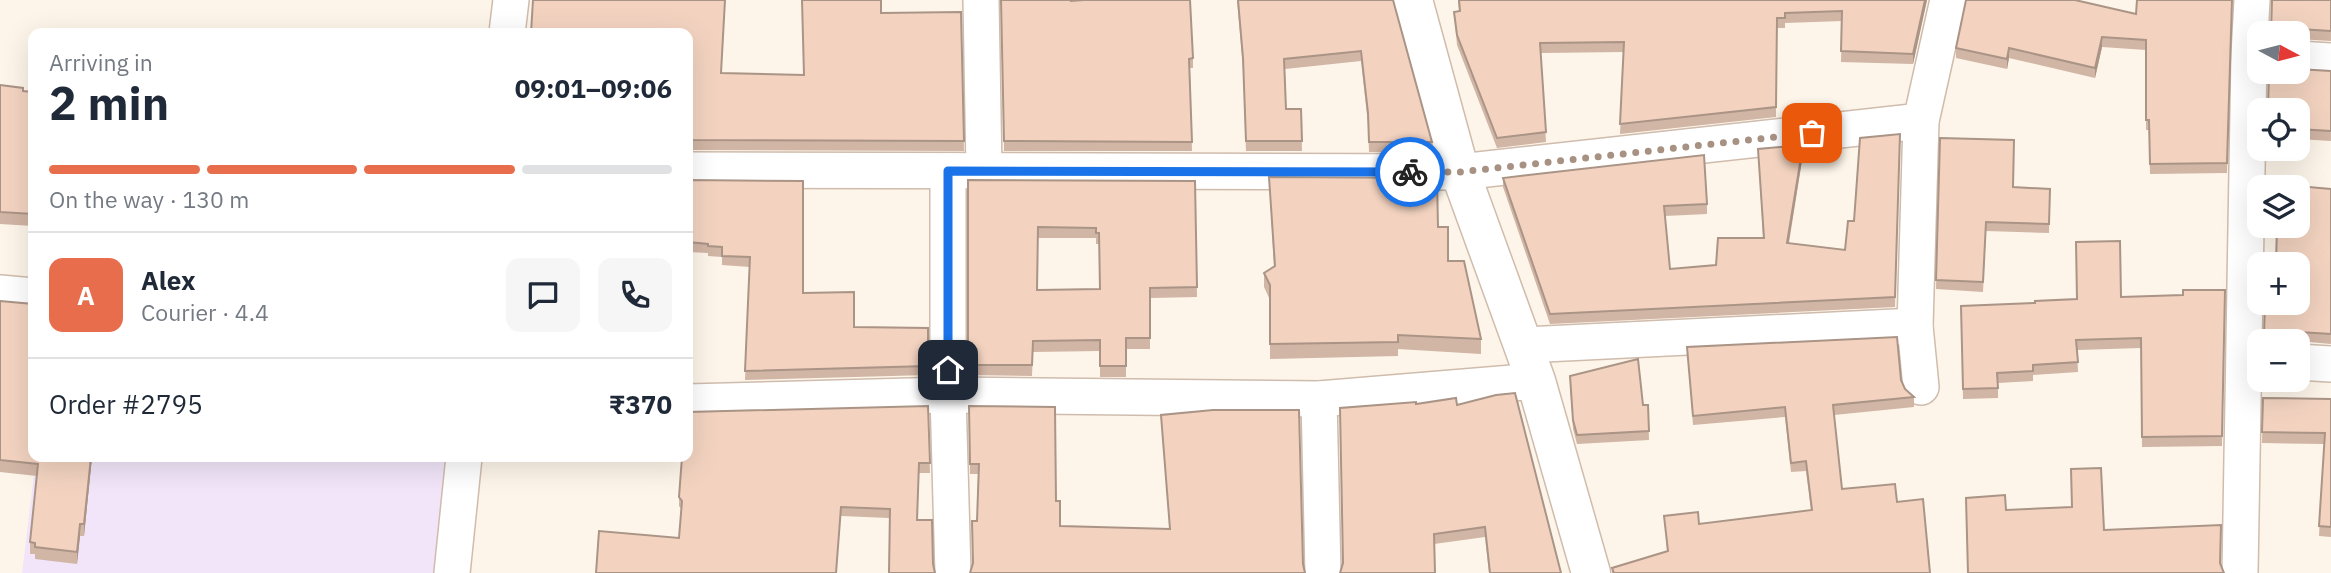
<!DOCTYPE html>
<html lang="en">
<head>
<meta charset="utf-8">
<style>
  body { margin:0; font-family:"IBM Plex Sans",sans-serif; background:#f6f6f7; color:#1f2937; height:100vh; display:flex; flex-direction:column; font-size:26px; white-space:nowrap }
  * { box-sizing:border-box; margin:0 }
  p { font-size:23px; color:#747a83 }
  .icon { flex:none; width:38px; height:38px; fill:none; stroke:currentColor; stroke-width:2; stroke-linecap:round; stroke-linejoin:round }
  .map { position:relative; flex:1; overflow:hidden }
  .sheet { position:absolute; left:28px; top:28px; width:665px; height:434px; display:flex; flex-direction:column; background:#fff; border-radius:14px; box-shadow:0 7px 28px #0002 }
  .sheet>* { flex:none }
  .needle { width:46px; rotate:97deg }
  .tools { position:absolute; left:2247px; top:21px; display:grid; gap:14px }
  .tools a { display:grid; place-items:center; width:63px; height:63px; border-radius:14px; background:#fff; box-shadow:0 7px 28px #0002; font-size:35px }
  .pin { position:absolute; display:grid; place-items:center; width:60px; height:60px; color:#fff; margin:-30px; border-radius:14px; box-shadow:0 4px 10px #0006 }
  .courier { position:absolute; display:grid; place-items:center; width:70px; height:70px; margin:-35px; border:5px solid #1a73e8; border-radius:50%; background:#fff; color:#222; box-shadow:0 2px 9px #0007 }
  .head em { font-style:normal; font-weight:800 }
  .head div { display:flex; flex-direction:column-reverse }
  .head { display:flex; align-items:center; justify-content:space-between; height:119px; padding:0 21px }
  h1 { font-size:46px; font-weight:800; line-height:52px }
  .bar { display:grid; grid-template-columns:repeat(4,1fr); gap:10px 7px; align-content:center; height:84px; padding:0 21px }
  .bar i { height:9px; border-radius:5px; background:#e0e1e3 }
  .bar .active { background:#e86d4c }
  .bar p { grid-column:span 4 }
  .line { display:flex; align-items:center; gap:18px; padding:0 21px; border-top:2px solid #e0e1e3 }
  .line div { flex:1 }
  .round { display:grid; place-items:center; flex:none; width:74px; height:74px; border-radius:14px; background:#f6f6f7 }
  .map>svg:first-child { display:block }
  .education { fill:#f2e5fa }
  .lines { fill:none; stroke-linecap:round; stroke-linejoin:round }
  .minor-casing { stroke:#cfbcad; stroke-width:38 }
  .tertiary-casing { stroke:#cfbcad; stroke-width:41 }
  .minor { stroke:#fff; stroke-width:35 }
  .tertiary { stroke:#fff; stroke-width:38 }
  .wall { fill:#d1b5a5; fill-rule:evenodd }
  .shaded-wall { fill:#aa9486 }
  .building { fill:#f3d3c0; stroke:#aa9486; stroke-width:2; fill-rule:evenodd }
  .done { stroke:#a79182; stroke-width:7; stroke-dasharray:0 12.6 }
  .route { stroke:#1a73e8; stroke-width:9 }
</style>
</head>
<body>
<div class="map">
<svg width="2331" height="573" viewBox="0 0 2331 573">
  <rect width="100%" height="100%" fill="#fdf5e9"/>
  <path class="education" d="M36,457h413l-12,116h-415z"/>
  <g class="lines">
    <defs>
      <g id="minor">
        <path d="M981,0l3,171"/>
        <path d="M507,33l4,-33"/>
        <path d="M2298,59l33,2"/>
        <path d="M688,170l772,2 461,-51"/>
        <path d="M948,171v224l5,178"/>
        <path d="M0,293l33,3"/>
        <path d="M1524,345l391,-19"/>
        <path d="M2298,362l33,2"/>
        <path d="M1921,387l-6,-61 6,-205 27,-121"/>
        <path d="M1319,399l4,174"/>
        <path d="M688,402l260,-7 371,4 217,-18"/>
        <path d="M452,573l12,-116"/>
        <path d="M2240,573l9,-518 3,-55"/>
      </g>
      <path id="tertiary" d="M1413,0l47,172 76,209 55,192"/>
    </defs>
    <use href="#minor" class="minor-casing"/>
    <use href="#tertiary" class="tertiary-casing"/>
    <use href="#minor" class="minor"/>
    <use href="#tertiary" class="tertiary"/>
  </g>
  <g class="wall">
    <path d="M1001,0l70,1 122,57v10h-3l2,83h-188z"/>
    <path d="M1237,0h156l39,142v10h-63l-1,-28 -7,-63 -76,8 1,40h15l1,42h-56l-3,-83z"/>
    <path d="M1458,0h469l-14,64 -72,-2 1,-41 -57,2v5h-8l-1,89 -156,17 4,-82 -83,1 5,89 -49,6 -40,-103 -3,-33 5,-1z"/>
    <path d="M2232,0l-5,173 -77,1 -1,-44h-3v-80l-44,-3 -7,31 -86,-20 -2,11 -51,-11v-10l180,-34z"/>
    <path d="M2331,0v41l-33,-2v-6h-27z"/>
    <path d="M961,12l3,139 -276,-1v-117l34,40 81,2 78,-62z"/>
    <path d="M2331,71v70l-33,-2v-29z"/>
    <path d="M0,85l23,6 10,1v185l-4,-2v-11l4,-38 -33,-2z"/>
    <path d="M1900,134l-5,173 -345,17 -47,-137v-9l204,26v10l-42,2 5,53 46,-4 47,-27 -5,-89 45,5 -14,89 56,7 9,-29z"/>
    <path d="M1940,138l74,49 36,2 -1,44 -63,-2 -3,61 -47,-3z"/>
    <path d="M1269,177l169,50 10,34 33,78v15l-83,-5v7l-128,3v-59l-6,-13v-14l10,-6z"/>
    <path d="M688,180l115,113 51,34 74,1v47l-183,5 5,-113 -28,-2v-8l-14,-1v-3l-20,-1z"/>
    <path d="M968,180l227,1 2,116 -47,1v51h-24v28h-26v-26l-67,1 -1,24 -64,-1zM1038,238h58v6h3l1,45 -63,1z"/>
    <path d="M2331,189v155l-33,-3h-34l1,-38h33l-21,-74h-5v-3h26z"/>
    <path d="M2225,290l-3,156 -80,1 -1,-99 -64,2 1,22 -45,3v6l-35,2v15l-35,1 -2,-93 74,-3 86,-6 62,-2z"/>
    <path d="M0,301l92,156 -8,79h-4l-3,28 -42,-5v-5h-5v-12l7,-66 -37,-4z"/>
    <path d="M1687,347l214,33 4,9 9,8v10l-80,8 8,74 55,13 33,71h-318v-5l55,-17 -3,-35 35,8 112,-14 -5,-39 -15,1 -6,-55 -92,8z"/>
    <path d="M1570,385l73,20h5l1,35 -72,4 -4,-15z"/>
    <path d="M2263,398l68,1v138l-12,-1 5,-92 -62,-1z"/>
    <path d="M1416,404l41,1 104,168h-72l-4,-36 -51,7z"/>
    <path d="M928,406l2,67h-11l-2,47 16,44 -44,-46 -48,-2 -162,22 3,-28 -3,-4v-9z"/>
    <path d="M969,406l87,95 4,25 110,3 -9,-114 142,149h-330l4,-43 1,-47h-8z"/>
  </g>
  <g class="shaded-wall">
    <path d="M1925,0h2l-14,64v-10z"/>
    <path d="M2102,37v10l-7,31v-10z"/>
    <path d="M2009,48v10l-2,11v-10z"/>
    <path d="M1803,145v9l-16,98v-9z"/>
    <path d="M2299,332v10l-13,-1v-5z"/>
    <path d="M91,457h1l-8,79v-12z"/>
    <path d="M80,524v12l-3,28v-12z"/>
  </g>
  <g class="building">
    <path d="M533,0h192l-4,73 83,2 -2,-75h79v13l80,-1 3,129 -276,-1v-107h-157z"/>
    <path d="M1001,0h70v1l13,-1h106l3,58 -4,1 3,83 -188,-1z"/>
    <path d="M1238,0h155l39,142h-63l-1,-29 -7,-62 -77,8 2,50h15l1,32h-56l-3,-83z"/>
    <path d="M1459,0h466l-12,54 -72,-3 1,-40 -57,2v5h-8l-1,89 -156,17 4,-82 -84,1 6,89 -49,6 -40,-103 -3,-23 6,-1z"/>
    <path d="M1966,0h109l61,14 1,-14h95l-5,163 -77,1 -1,-44h-3v-80l-44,-3 -7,31 -86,-20 -2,11 -51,-11z"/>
    <path d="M2272,0h59v31l-32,-2 -9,2 -3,2h-16z"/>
    <path d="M2298,69l33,2v60l-33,-2v-19h-30l1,-38h29z"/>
    <path d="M0,85l23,3v3l10,1v122l-33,-2z"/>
    <path d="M1900,134l-5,163 -345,17 -47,-136 201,-23 3,49 -43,2 6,63 46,-4 2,-27h46l-6,-89 45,-4 -16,98 58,7 3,-29h6l6,-83z"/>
    <path d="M1940,138l74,2 -1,47 37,2 -1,35 -63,-2 -3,60 -47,-2z"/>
    <path d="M1269,177l168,1 1,49h10v34h16l17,78 -83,-4v7l-128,2v-59l-6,-12 11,-7z"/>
    <path d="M688,180l115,1v112l51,-1v35l74,1v38l-183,5 5,-114 -28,-1v-9l-14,-1v-2l-20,-2z"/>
    <path d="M968,180l227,1 2,106 -47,1v50h-24v28h-26v-26l-67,1 -1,24h-64zM1038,227l58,1v5h3l1,56 -63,1z"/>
    <path d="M2275,184l56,5v145l-32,-2 -13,4 -22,-1 1,-32h33v-39h-22l1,-38h21v-39h-24z"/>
    <path d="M33,219v46l-4,-1z"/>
    <path d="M2120,241l1,56 62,-2v-5h42l-3,146 -80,1 -1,-99 -65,2 2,22 -45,3v6l-36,2 1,15 -35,1 -2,-83 74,-3v-2l42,-2 -1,-57z"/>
    <path d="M0,301l33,3v153h58l-7,67h-4l-3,28 -42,-5v-4l-5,-1 8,-78 -38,-4z"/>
    <path d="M1897,337l4,43 4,9 9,8 -81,8 9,84 53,-5 2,18 26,-3 7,74h-316l-2,-5 56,-17 -4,-35 34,-4 1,12 113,-14 -6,-49 -15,2 -6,-56 -92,9 -6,-69z"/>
    <path d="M1638,359l5,46h5l1,26 -72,4 -4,-15 -3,-44z"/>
    <path d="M1515,393l46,180h-71l-5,-46 -51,7 1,39h-95l3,-10 -3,-155 76,-6v2l40,-6 1,7 39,-10z"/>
    <path d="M2263,398l68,1v128l-12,-1 6,-93 -63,-1z"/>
    <path d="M928,406l2,57h-11l-2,57h15l1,44 2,9h-46l1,-64 -49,-2 -5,66h-240l3,-42 80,7 3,-37 -3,-4 3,-40h6v-45z"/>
    <path d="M969,406l86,1 1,94h4v25l110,3 -9,-114 52,-5h86l4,154 2,9h-335l3,-10 -1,-42h5l2,-57h-9z"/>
    <path d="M2101,468l3,62 117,-5 -1,38 4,10h-256l-2,-75 39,-3 1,15 66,-3 -1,-38z"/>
  </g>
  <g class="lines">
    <path class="done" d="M1410,172h50l352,-39"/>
    <path class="route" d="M948,370v-199l462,1"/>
  </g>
</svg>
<div class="tools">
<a><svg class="needle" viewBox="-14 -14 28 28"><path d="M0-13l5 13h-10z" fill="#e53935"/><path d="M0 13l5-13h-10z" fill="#747a83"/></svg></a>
<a><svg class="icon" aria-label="locate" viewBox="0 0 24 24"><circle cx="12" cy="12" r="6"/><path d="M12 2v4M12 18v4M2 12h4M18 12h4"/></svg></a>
<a><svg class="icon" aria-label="layers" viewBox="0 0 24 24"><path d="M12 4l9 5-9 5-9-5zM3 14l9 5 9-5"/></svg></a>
<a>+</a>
<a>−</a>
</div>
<div class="pin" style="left:1812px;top:133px;background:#ea580c"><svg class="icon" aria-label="bag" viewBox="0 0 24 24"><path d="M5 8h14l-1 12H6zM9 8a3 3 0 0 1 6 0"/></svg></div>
<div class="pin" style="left:948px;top:370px;background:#1f2937"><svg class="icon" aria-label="home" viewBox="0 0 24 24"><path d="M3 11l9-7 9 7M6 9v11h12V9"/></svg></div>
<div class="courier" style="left:1410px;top:172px"><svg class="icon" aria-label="bike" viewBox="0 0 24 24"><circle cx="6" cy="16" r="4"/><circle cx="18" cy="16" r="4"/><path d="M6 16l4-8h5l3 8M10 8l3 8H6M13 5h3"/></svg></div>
<section class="sheet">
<div class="head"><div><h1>2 min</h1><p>Arriving in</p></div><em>09:01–09:06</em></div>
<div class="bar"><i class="active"></i><i class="active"></i><i class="active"></i><i></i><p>On the way · 130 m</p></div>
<div class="line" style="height:126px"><b class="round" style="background:#e86d4c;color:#fff">A</b><div><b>Alex</b><p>Courier · 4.4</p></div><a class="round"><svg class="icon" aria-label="chat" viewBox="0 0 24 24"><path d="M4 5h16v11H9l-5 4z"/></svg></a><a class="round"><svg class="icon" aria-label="phone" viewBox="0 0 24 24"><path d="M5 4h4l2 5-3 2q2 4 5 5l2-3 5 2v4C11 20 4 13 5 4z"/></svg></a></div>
<div class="line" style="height:91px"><div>Order #2795</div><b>₹370</b></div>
</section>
</div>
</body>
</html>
